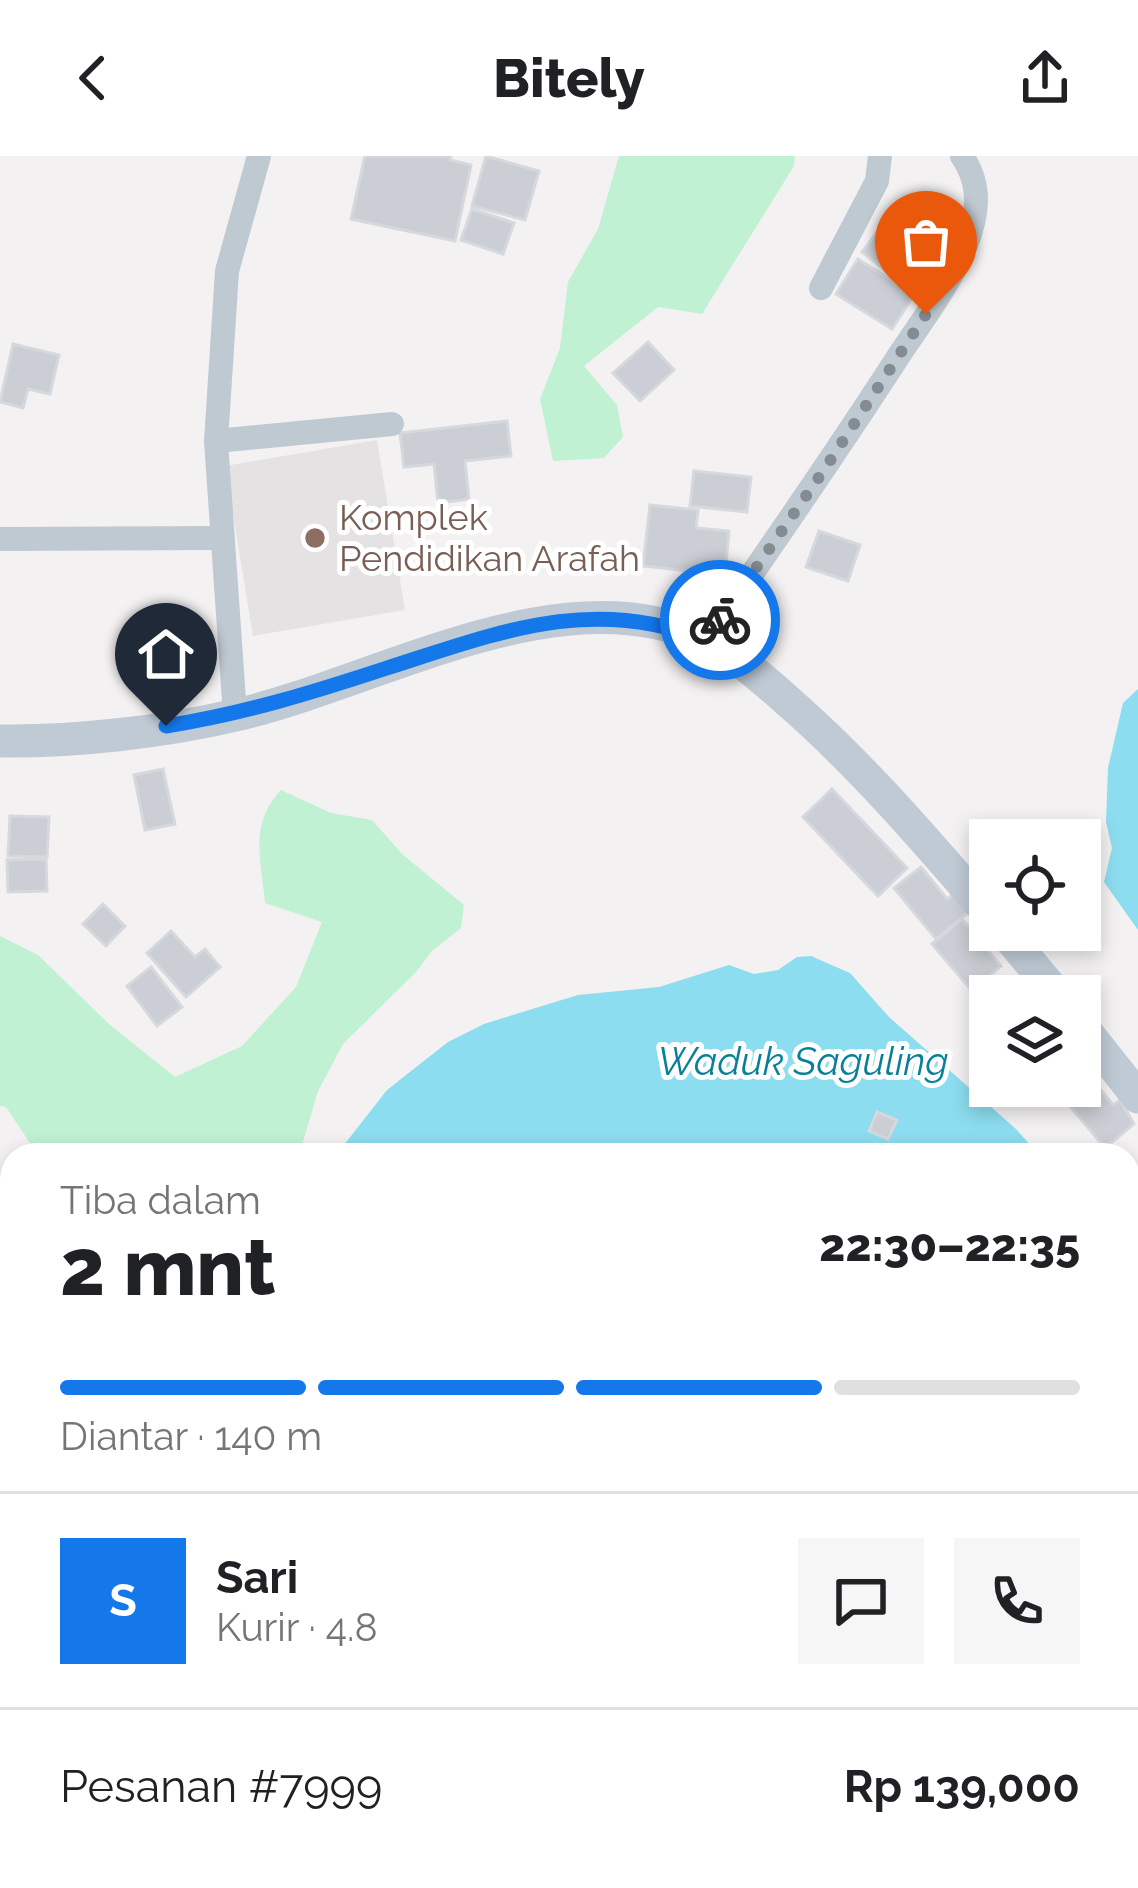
<!DOCTYPE html>
<html lang="id">
<head>
<meta charset="utf-8">
<style>
  body { margin:0; font-family:Raleway,sans-serif; background:#f6f6f6; color:#202124; height:100vh; display:flex; flex-direction:column; font-size:45px; white-space:nowrap }
  * { box-sizing:border-box; margin:0 }
  p { font-size:39px; color:#757577 }
  .icon { flex:none; width:66px; height:66px; fill:none; stroke:currentColor; stroke-width:2; stroke-linecap:round; stroke-linejoin:round }
  .map { position:relative; flex:1; overflow:hidden }
  .drawer { position:absolute; left:0px; top:987px; width:1140px; height:747px; display:flex; flex-direction:column; background:#fff; border-radius:36px 36px 0 0; box-shadow:0 6px 18px #0003 }
  .drawer>* { flex:none }
  .controls { position:absolute; left:969px; top:663px; display:grid; gap:24px }
  .controls a { display:grid; place-items:center; width:132px; height:132px; border-radius:0px; background:#fff; box-shadow:0 6px 18px #0003; font-size:60px }
  .pin { position:absolute; display:grid; place-items:center; width:102px; height:102px; color:#fff; margin:-123px -51px; border-radius:50% 50% 50% 0; rotate:-45deg; box-shadow:0 0 12px #0007 }
  .pin .icon { rotate:45deg }
  .courier { position:absolute; display:grid; place-items:center; width:120px; height:120px; margin:-60px; border:9px solid #1478eb; border-radius:50%; background:#fff; color:#222; box-shadow:0 3px 15px #0007 }
  .overview em { font-style:normal; font-weight:800 }
  .overview div { display:flex; flex-direction:column-reverse }
  .overview { display:flex; align-items:center; justify-content:space-between; height:204px; padding:0 60px }
  h1 { font-size:78px; font-weight:800; line-height:90px }
  .bar { display:grid; grid-template-columns:repeat(4,1fr); gap:18px 12px; align-content:center; height:144px; padding:0 60px }
  .bar i { height:15px; border-radius:9px; background:#e0e0e0 }
  .bar .on { background:#1478eb }
  .bar p { grid-column:span 4 }
  .line { display:flex; align-items:center; gap:30px; padding:0 60px; border-top:3px solid #e0e0e0 }
  .line div { flex:1 }
  .round { display:grid; place-items:center; flex:none; width:126px; height:126px; border-radius:0px; background:#f6f6f6 }
  header { display:flex; justify-content:space-between; align-items:center; height:156px; padding:0 60px; background:#fff; font-size:54px; font-weight:800 }
  .map>svg:first-child { display:block }
  .education { fill:#e5e2e4 }
  .green { fill:#c0f1d2 }
  .water { fill:#8cddef }
  .building { fill:#cbced4; stroke:#d5d8dd; stroke-width:3 }
  .lines { fill:none; stroke-linecap:round; stroke-linejoin:round }
  .minor { stroke:#bfc9d1; stroke-width:24 }
  .secondary { stroke:#bfcad5; stroke-width:33 }
  .done { stroke:#848c93; stroke-width:12; stroke-dasharray:0 21.6 }
  .route { stroke:#1478eb; stroke-width:15 }
  .education-dot { fill:#8d6e63; stroke:#fff; stroke-width:4.5 }
  .labels { text-anchor:middle; stroke-width:10; stroke-linejoin:round; paint-order:stroke }
  .education-label { font-size:36px; fill:#785e54; stroke:#fff; text-anchor:start }
  .water-label { font-size:39px; font-style:italic; fill:#09809b; stroke:#fff }
</style>
</head>
<body>
<header><svg class="icon" aria-label="back" viewBox="0 0 24 24"><path d="M15 5l-7 7 7 7"/></svg>Bitely<svg class="icon" aria-label="share" viewBox="0 0 24 24"><path d="M12 15V3M7 8l5-5 5 5M5 13v7h14v-7"/></svg></header>
<div class="map">
<svg width="1138" height="1732" viewBox="0 0 1138 1732">
  <rect width="100%" height="100%" fill="#f4f1f2"/>
  <path class="education" d="M377,284l28,170 -152,26 -28,-170z"/>
  <g class="green">
    <path d="M619,0h176l-1,10 -92,148 -44,-7 -74,59 33,39 6,32 -19,21 -51,3 -13,-62 20,-51 8,-66 30,-53z"/>
    <path d="M281,634l50,23 41,7 30,34 62,51 -3,23 -29,23 -16,21 -73,72 -25,47 -19,64h-261l-32,-48 -6,-1v-170l38,19 71,69 66,53 67,-31 54,-59 26,-65 -57,-19c-4,-44 -16,-79 16,-113z"/>
    <path d="M12,1199v154l-12,3v-155z"/>
  </g>
  <g class="water">
    <path d="M1138,533v241l-34,-48 8,-34 -6,-26 2,-54 15,-65z"/>
    <path d="M811,800l39,17 39,44 127,112 23,26h-703l51,-65 61,-48 36,-18 94,-29 81,-8 70,-22 25,9 24,-4 19,-13z"/>
    <path d="M1128,1083l10,7v349h-10z"/>
    <path d="M58,1722h833v10h-845z"/>
  </g>
  <g class="building">
    <path d="M365,0h86l-1,4 21,5 -16,76 -104,-22z"/>
    <path d="M486,0l53,15 -14,49 -53,-14z"/>
    <path d="M472,53l42,14 -11,31 -42,-14z"/>
    <path d="M882,70l15,11 4,-6 28,20 -5,7 11,8 -20,27 -53,-41z"/>
    <path d="M858,103l56,36 -22,34 -56,-35z"/>
    <path d="M648,186l26,28 -34,31 -27,-28z"/>
    <path d="M13,188l46,11 -9,39 -22,-5 -5,19 -23,-6z"/>
    <path d="M507,265l4,35 -46,5 4,38 -31,4 -4,-39 -30,3 -4,-34z"/>
    <path d="M694,315l57,6 -4,35 -57,-6z"/>
    <path d="M650,349l48,5 -2,18 33,3 -4,44 -82,-9z"/>
    <path d="M819,375l41,14 -12,36 -42,-14z"/>
    <path d="M163,613l12,55 -30,6 -11,-55z"/>
    <path d="M832,633l75,79 -29,28 -75,-79z"/>
    <path d="M10,660l39,1 -2,40 -39,-1z"/>
    <path d="M46,703l1,32 -39,1 -1,-32z"/>
    <path d="M921,711l26,32 7,-5 15,18 -33,27 -42,-51z"/>
    <path d="M103,748l22,22 -19,20 -23,-22z"/>
    <path d="M962,763l39,47 -29,25 -40,-47z"/>
    <path d="M171,775l24,26 10,-8 15,18 -34,30 -39,-44z"/>
    <path d="M151,811l31,40 -25,19 -30,-40z"/>
    <path d="M1080,909l33,40 7,-5 14,24 -29,24 -52,-62h27z"/>
    <path d="M877,956l20,8 -9,19 -19,-8z"/>
    <rect x="0" y="1084" width="12" height="41"/>
    <path d="M7,1135l5,38 -12,2v-39z"/>
    <path d="M12,1373v55l-12,5v-54z"/>
    <path d="M1138,1564v168h-63l3,-10h50v-131z"/>
  </g>
  <g class="lines">
    <g class="minor">
      <path d="M821,132l56,-107 3,-25"/>
      <path d="M216,285l11,-170 32,-115"/>
      <path d="M0,383l222,-1"/>
      <path d="M706,484c65,-93 129,-186 190,-280 26,-40 59,-81 74,-126 9,-29 9,-53 -8,-78"/>
      <path d="M235,559l-19,-274 176,-17"/>
    </g>
    <g class="secondary">
      <path d="M0,585c73,1 164,-9 236,-26 140,-32 324,-143 466,-77 32,15 61,41 88,65 73,64 136,138 200,212"/>
      <path d="M1003,774l55,66"/>
      <path d="M1080,868l58,73"/>
    </g>
  </g>
  <g class="lines">
    <path class="done" d="M720,464l104,-150 102,-156"/>
    <path class="route" d="M166,570c77,-12 148,-34 221,-58 110,-35 205,-74 319,-28l14,-20"/>
  </g>
  <circle class="education-dot" cx="315" cy="382" r="12"/>
  <g class="labels">
    <g class="education-label">
      <text x="339" y="374">Komplek<tspan x="339" dy="41">Pendidikan Arafah</tspan></text>
    </g>
    <g class="water-label">
      <text x="803" y="919">Waduk Saguling</text>
    </g>
  </g>
</svg>
<div class="controls">
<a><svg class="icon" aria-label="locate" viewBox="0 0 24 24"><circle cx="12" cy="12" r="6"/><path d="M12 2v4M12 18v4M2 12h4M18 12h4"/></svg></a>
<a><svg class="icon" aria-label="layers" viewBox="0 0 24 24"><path d="M12 4l9 5-9 5-9-5zM3 14l9 5 9-5"/></svg></a>
</div>
<div class="pin" style="left:926px;top:158px;background:#ea580c"><svg class="icon" aria-label="bag" viewBox="0 0 24 24"><path d="M5 8h14l-1 12H6zM9 8a3 3 0 0 1 6 0"/></svg></div>
<div class="pin" style="left:166px;top:570px;background:#1f2937"><svg class="icon" aria-label="home" viewBox="0 0 24 24"><path d="M3 11l9-7 9 7M6 9v11h12V9"/></svg></div>
<div class="courier" style="left:720px;top:464px"><svg class="icon" aria-label="bike" viewBox="0 0 24 24"><circle cx="6" cy="16" r="4"/><circle cx="18" cy="16" r="4"/><path d="M6 16l4-8h5l3 8M10 8l3 8H6M13 5h3"/></svg></div>
<section class="drawer">
<div class="overview"><div><h1>2 mnt</h1><p>Tiba dalam</p></div><em>22:30–22:35</em></div>
<div class="bar"><i class="on"></i><i class="on"></i><i class="on"></i><i></i><p>Diantar · 140 m</p></div>
<div class="line" style="height:216px"><b class="round" style="background:#1478eb;color:#fff">S</b><div><b>Sari</b><p>Kurir · 4.8</p></div><a class="round"><svg class="icon" aria-label="chat" viewBox="0 0 24 24"><path d="M4 5h16v11H9l-5 4z"/></svg></a><a class="round"><svg class="icon" aria-label="phone" viewBox="0 0 24 24"><path d="M5 4h4l2 5-3 2q2 4 5 5l2-3 5 2v4C11 20 4 13 5 4z"/></svg></a></div>
<div class="line" style="height:156px"><div>Pesanan #7999</div><b>Rp 139,000</b></div>
</section>
</div>
</body>
</html>
